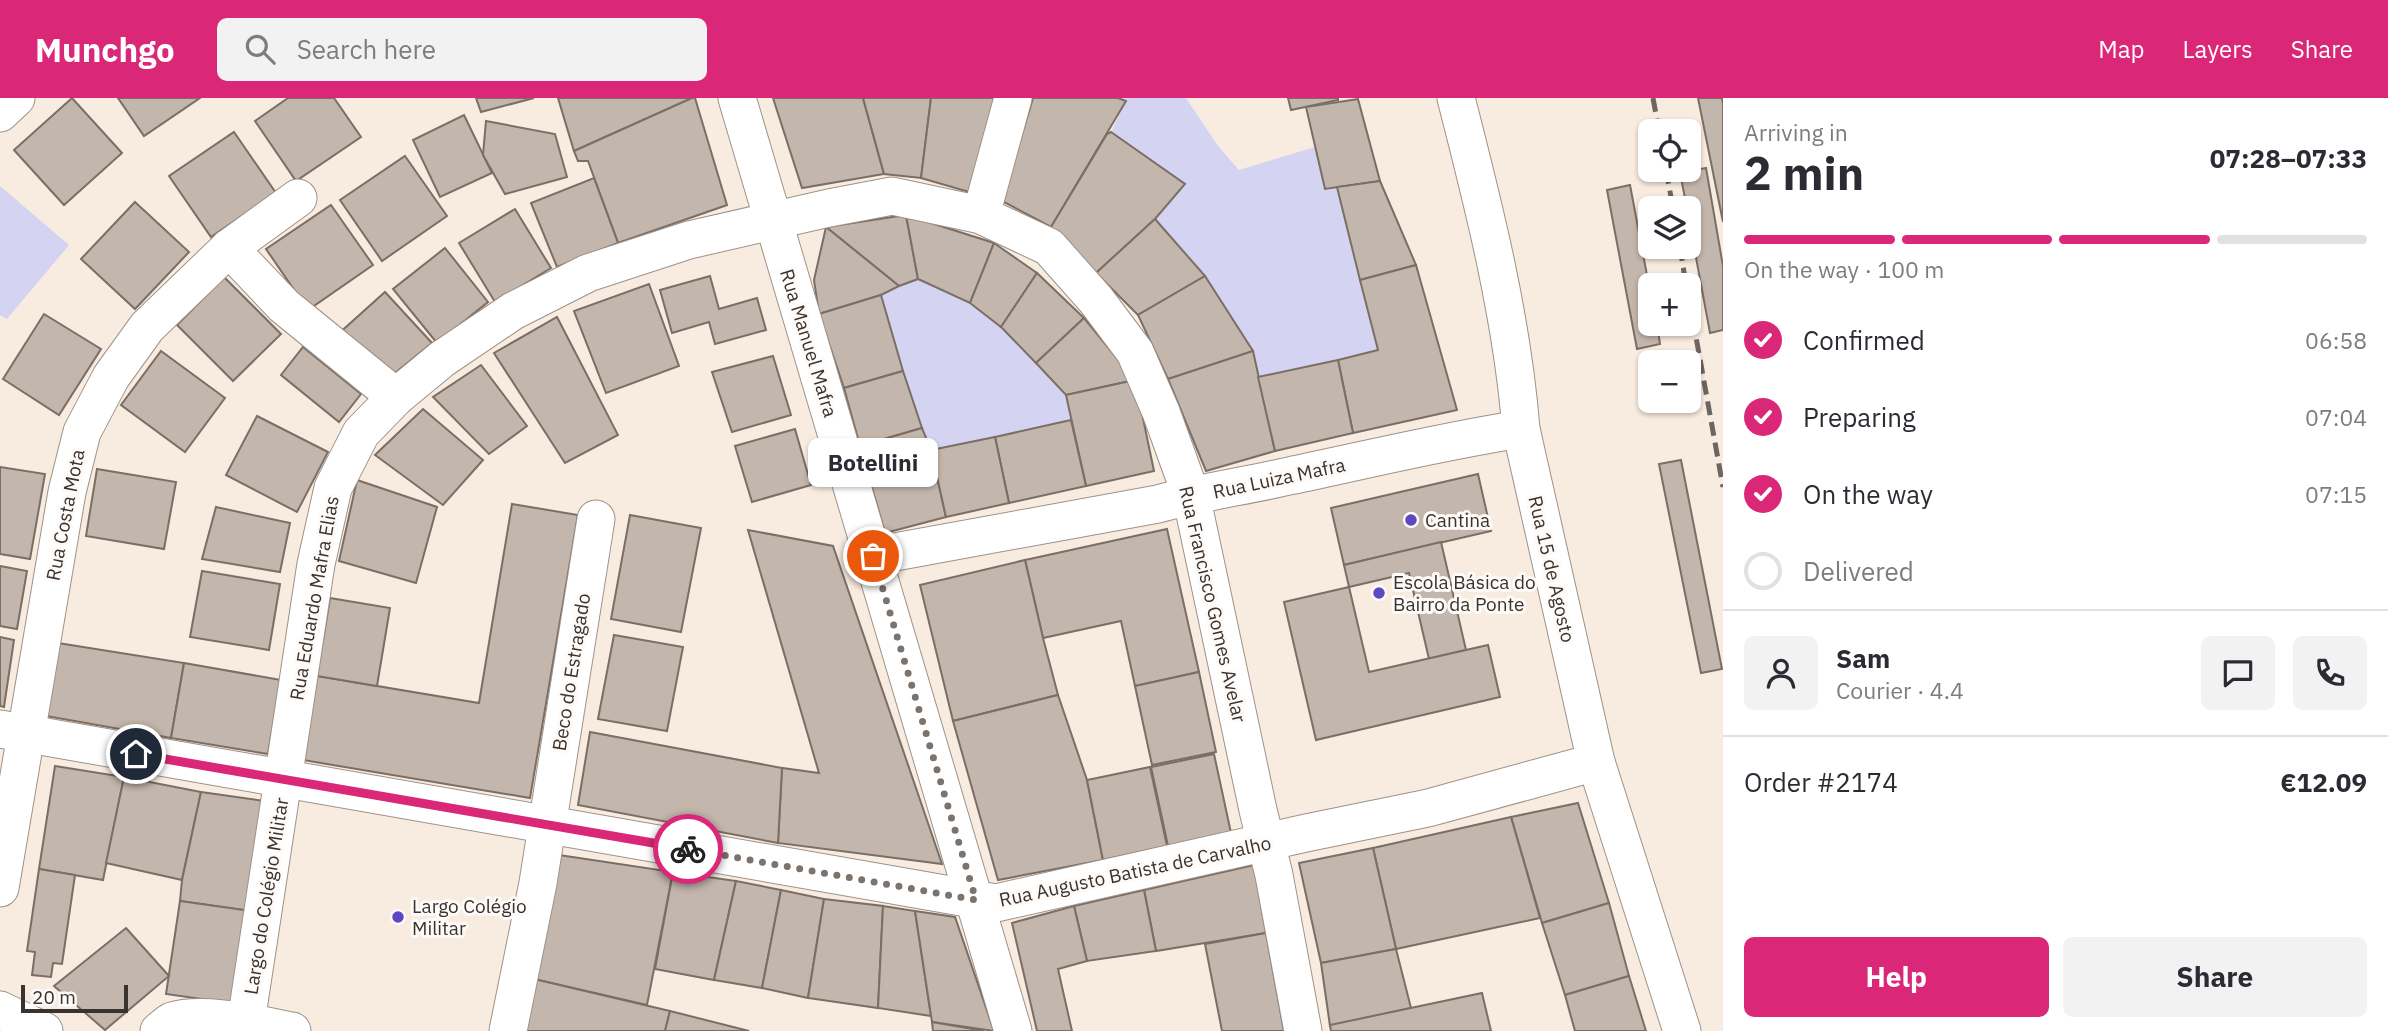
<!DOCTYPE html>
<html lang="en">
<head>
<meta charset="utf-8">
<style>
  body { margin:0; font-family:"IBM Plex Sans",sans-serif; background:#f2f2f3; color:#2b2b33; height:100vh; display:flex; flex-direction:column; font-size:26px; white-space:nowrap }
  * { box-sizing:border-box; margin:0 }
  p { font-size:23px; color:#7c7c81 }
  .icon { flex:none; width:38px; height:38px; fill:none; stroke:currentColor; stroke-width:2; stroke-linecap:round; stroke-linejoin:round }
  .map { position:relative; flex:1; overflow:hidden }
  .side { display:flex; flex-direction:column; background:#fff; width:665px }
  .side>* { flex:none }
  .controls { position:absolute; left:1638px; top:21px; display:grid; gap:14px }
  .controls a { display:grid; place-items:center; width:63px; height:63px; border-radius:10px; background:#fff; box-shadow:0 2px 5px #0004; font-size:35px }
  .scale { position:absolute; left:21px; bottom:18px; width:107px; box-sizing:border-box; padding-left:7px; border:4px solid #39332f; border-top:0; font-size:19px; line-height:24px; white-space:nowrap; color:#39332f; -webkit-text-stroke:5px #fdfaf8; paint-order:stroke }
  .pin { position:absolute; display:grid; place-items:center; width:60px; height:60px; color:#fff; margin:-30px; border:4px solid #fff; border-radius:50%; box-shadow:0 2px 7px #0007 }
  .courier { position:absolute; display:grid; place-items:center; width:70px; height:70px; margin:-35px; border:5px solid #db2777; border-radius:50%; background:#fff; color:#222; box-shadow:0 2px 9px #0007 }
  .bubble { position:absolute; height:49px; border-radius:10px; background:#fff; box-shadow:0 2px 5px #0004; font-size:23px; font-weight:800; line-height:49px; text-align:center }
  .headline em { font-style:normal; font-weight:800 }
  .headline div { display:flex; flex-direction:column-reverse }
  .headline { display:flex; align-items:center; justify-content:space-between; height:119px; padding:0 21px }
  h1 { font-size:46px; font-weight:800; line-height:52px }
  .bar { display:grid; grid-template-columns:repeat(4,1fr); gap:10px 7px; align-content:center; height:84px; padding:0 21px }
  .bar i { height:9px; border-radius:5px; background:#e1e1e2 }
  .bar .current { background:#db2777 }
  .bar p { grid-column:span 4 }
  .line { display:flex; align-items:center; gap:18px; padding:0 21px; border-top:2px solid #e1e1e2 }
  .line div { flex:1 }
  .round { display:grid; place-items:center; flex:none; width:74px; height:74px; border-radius:10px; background:#f2f2f3 }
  ol { padding:0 21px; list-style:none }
  li { display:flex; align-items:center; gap:21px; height:77px }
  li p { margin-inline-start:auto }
  li .icon { padding:7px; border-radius:50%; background:#db2777; color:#fff; stroke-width:4 }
  li:last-child { color:#7c7c81 }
  li i { width:38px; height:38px; border:4px solid #e1e1e2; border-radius:50% }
  .button { display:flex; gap:14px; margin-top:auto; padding:14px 21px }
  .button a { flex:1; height:80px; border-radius:10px; background:#db2777; color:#fff; font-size:28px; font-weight:800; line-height:80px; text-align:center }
  .button a+a { background:#f2f2f3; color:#2b2b33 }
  header { display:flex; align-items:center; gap:42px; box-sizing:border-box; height:98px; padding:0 35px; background:#db2777; color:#fff }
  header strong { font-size:33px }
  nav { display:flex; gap:38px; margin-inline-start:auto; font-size:24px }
  .search { width:490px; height:63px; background:#f2f2f3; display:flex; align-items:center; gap:18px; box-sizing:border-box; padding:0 24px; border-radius:10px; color:#7c7c81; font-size:26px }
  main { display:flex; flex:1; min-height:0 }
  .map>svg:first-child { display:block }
  .green { fill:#d4d4f2 }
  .building { fill:#c3b6ac; stroke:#7a6e65; stroke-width:2 }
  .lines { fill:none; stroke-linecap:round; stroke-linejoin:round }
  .minor-casing { stroke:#9e9288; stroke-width:39 }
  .minor { stroke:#fff; stroke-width:37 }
  .rail { stroke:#6d655f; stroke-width:5; stroke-dasharray:14 7; stroke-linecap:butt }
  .done { stroke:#7c736d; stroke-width:7; stroke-dasharray:0 12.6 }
  .route { stroke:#db2777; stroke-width:9 }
  .poi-dot { fill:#5c48c0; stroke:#fdfaf8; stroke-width:2.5 }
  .labels { text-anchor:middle; stroke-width:6; stroke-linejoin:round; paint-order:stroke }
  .street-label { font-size:19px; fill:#39332f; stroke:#fdfaf8 }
  .poi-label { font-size:19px; fill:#39332f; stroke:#fdfaf8; text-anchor:start }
</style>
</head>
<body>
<header>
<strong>Munchgo</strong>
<div class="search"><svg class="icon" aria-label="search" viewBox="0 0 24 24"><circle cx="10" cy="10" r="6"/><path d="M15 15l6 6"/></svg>Search here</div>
<nav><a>Map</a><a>Layers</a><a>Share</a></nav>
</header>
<main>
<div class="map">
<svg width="1723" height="933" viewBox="0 0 1723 933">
  <rect width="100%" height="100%" fill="#f8ebe0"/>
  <g class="green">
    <path d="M1117,0h69l32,48 21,24 76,-23 10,42 12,-2 41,163 -120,27 -5,-26 -48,-75 -50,-57 30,-36 -78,-49 4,-2 15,-31z"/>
    <path d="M0,88l69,59 -62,74 -7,-4z"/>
    <path d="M918,181l52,24 31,24 65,68 5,25 -140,30 -28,-79 -22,-76z"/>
  </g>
  <g class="building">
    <path d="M72,0l50,55 -58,52 -50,-55z"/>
    <path d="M118,0h82l-56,38z"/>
    <path d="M288,0h46l27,39 -65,44 -41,-60z"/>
    <path d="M476,0h58l-53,14z"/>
    <path d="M558,0h134l-118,53z"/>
    <path d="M692,0h3l32,107 -109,38 -30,-82h-10l-4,-10z"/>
    <path d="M773,0h90l21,76 -82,14z"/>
    <path d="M863,0h68l-10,80 -37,-4z"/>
    <path d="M931,0h67l-22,96 -55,-16z"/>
    <path d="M1033,0h85l8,3 -75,126 -49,-26z"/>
    <path d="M1288,0h50v2l-47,10z"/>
    <path d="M1698,0h24l1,6v118z"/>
    <path d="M1358,1l22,82 -55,8 -19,-82z"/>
    <path d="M464,17l28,58 -52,24 -27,-57z"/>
    <path d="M486,23l69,13 12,43 -62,17 -22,-39z"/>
    <path d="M234,34l42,61 -65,44 -42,-61z"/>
    <path d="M1111,34l74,52 -30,35 -59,54 -45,-46 56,-93z"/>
    <path d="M405,58l42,60 -65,45 -42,-61z"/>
    <path d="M1706,70l17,98v64l-13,3 -21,-113v-12h-2l-7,-35z"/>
    <path d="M594,80l24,65 -61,24 -26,-64z"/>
    <path d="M1380,83l36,84 -56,15 -23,-93z"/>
    <path d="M1630,87l20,106v33h7l3,20 -23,5 -30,-159z"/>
    <path d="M135,104l54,50 -54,57 -54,-50z"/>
    <path d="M331,107l42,60 -65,45 -42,-61z"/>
    <path d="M515,111l36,59 -56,34 -36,-59z"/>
    <path d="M906,117l12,64 -19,7 -73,-59z"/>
    <path d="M906,117l88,28 -24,60 -52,-24z"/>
    <path d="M1155,121l50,57 -67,39 -42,-42z"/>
    <path d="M826,129l73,59 -18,9 -62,19 -5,-34z"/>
    <path d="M994,145l43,30 -36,54 -31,-24z"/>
    <path d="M445,150l43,54 -51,41 -44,-54z"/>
    <path d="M1416,167l41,145 -104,23 -15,-73 40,-10 -18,-70z"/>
    <path d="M1037,175l47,45 -48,45 -35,-36z"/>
    <path d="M710,178l9,33 38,-11 9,32 -51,14 -6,-22 -37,11 -12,-43z"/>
    <path d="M1205,178l48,75 -85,28 -30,-64z"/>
    <path d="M224,179l57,57 -48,47 -56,-56z"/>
    <path d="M649,186l30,82 -73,27 -32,-82z"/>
    <path d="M385,194l47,51 -43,35 -53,-42z"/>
    <path d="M881,197l22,76 -59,17 -25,-74z"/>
    <path d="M44,216l57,35 -42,66 -56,-36z"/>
    <path d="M557,219l61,118 -53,28 -71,-110z"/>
    <path d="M1084,220l51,62 -69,15 -30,-32z"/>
    <path d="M303,249l58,47 -22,28 -58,-47z"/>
    <path d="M161,253l64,47 -40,54 -64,-47z"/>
    <path d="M1253,253l22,100 -69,20 -38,-92z"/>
    <path d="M773,258l18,59 -59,17 -20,-60z"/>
    <path d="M1338,262l15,73 -78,18 -17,-74z"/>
    <path d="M481,267l46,61 -38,28 -56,-57z"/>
    <path d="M903,273l19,57 -62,18 -16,-58z"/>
    <path d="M1135,282l19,91 -68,15 -20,-91z"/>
    <path d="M423,311l60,51 -40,45 -68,-50z"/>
    <path d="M257,318l71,36 -31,60 -71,-37z"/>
    <path d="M1071,322l15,66 -77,17 -14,-66z"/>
    <path d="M922,330l9,22 15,67 -61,16 -25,-87z"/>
    <path d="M795,331l16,56 -59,17 -17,-56z"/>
    <path d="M995,339l14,66 -63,14 -15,-67z"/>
    <path d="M1681,362l41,209 -21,4 -42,-209z"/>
    <path d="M0,369l45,7 -15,85 -30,-5z"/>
    <path d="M97,371l79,13 -12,67 -78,-13z"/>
    <path d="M1478,376l13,57 -147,34 -13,-57z"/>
    <path d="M357,382l80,27 -21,76 -77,-22z"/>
    <path d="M512,406l66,11 -48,283 -227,-38 14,-84 162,27z"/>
    <path d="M216,409l74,16 -10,49 -78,-13z"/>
    <path d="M630,417l71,13 -20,104 -70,-13z"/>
    <path d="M1167,431l32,143 -64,14 -14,-65 -78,17 -18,-78z"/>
    <path d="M748,432l85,16 109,318 -164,-21 4,-75 37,5z"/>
    <path d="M1441,444l25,108 -37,9 -20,-86 -60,14 -5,-22z"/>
    <path d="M1025,462l18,78 15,57 -105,26 -33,-136z"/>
    <path d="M0,468l27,5 -10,58 -17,-3z"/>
    <path d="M202,473l78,13 -11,66 -79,-13z"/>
    <path d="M1349,489l20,85 119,-27 12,52 -184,43 -32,-138z"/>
    <path d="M330,500l60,10 -13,78 -60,-10z"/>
    <path d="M614,537l69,12 -16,84 -69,-12z"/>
    <path d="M0,539l14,3 -10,67 -4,-1z"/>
    <path d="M58,545l126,20 -13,75 -125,-22z"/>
    <path d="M184,565l97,17 -13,74 -97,-16z"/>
    <path d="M1199,574l17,80 -64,13 -17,-79z"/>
    <path d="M1058,597l29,85 16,80 -105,20 -45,-159z"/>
    <path d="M590,634l192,36 -4,75 -200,-38z"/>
    <path d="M1214,656l17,79 -63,13 -17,-79z"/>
    <path d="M55,668l69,11 -21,103 -64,-11z"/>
    <path d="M1150,669l17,79 -64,14 -16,-80z"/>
    <path d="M124,679l77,15 -19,88 -76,-17z"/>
    <path d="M201,694l64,9 -14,110 -71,-10 2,-21z"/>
    <path d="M1578,705l31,100 -67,20 -31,-106z"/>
    <path d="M1511,719l29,101 -144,31 -23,-101z"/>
    <path d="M1373,750l23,101 -75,14 -22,-100z"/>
    <path d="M559,757l114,17 -26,133 -113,-26z"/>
    <path d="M1254,767l12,68 -110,18 -12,-61z"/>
    <path d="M39,771l36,6 -13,89 -9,-1 -2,14 -19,-2 3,-23 -8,-1z"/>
    <path d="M673,774l63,9 -22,99 -59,-11z"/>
    <path d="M736,783l45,9 -19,98 -48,-8z"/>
    <path d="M781,792l43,9 -16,99 -46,-10z"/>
    <path d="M1144,792l12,61 -69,10 -13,-55z"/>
    <path d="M824,801l59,7 -5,102 -70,-10z"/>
    <path d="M180,803l71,10 -14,93 -71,-10z"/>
    <path d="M1609,805l20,73 -64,19 -23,-72z"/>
    <path d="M883,808l32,5 16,105 -53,-8z"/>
    <path d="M1074,808l13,55 -29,8 14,62h-35l-25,-108z"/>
    <path d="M915,813l40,6 39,114 -62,-9z"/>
    <path d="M126,830l43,48 -64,54 -51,-44z"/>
    <path d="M1266,835l18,98h-62l-17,-87z"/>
    <path d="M1396,851l15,59 -81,18 -9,-63z"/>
    <path d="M1629,878l17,55h-71l-10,-36z"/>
    <path d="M534,881l136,32 -5,20h-141z"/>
    <path d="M1482,895l9,38h-160l-1,-6z"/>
    <path d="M670,913l79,20h-84z"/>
    <path d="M932,924l52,9h-51z"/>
  </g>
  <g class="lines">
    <defs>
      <g id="minor">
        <path d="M737,0l276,933"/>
        <path d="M1456,0c28,109 56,219 65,331l75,333 86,269"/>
        <path d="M0,15l16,-15"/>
        <path d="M981,117l32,-117"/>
        <path d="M229,150l55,58 112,91"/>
        <path d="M873,458l285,-52c43,-12 88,-18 131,-28 77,-16 154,-35 232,-47"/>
        <path d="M0,631l996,174 310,-70 122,-25 168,-46"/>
        <path d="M0,790l67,-396 15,-60 29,-55 36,-50 82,-79 69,-50"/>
        <path d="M0,912l44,21"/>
        <path d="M246,924l70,-458 17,-76 28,-55 35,-36 46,-38 71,-48 75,-38 101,-33 140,-32 63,-12 89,19 68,32 47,53 39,52 26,60 30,83 67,315 16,65 29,156"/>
        <path d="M159,933c4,-3 9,-8 13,-10 32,-10 88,4 120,10"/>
        <path d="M508,933l30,-148 58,-364"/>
      </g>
    </defs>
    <use href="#minor" class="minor-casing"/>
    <use href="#minor" class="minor"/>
    <g class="rail">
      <path d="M1653,0l6,33"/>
      <path d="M1666,72l7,38"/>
      <path d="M1680,149l6,38"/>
      <path d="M1689,200l34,189"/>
    </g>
  </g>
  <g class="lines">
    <path class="done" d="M688,751l288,51 -103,-344"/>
    <path class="route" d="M136,656l552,95"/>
  </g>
  <g class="poi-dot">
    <circle cx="1411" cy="422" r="7"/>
    <circle cx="1379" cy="495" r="7"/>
    <circle cx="398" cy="819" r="7"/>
  </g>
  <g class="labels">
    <g class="street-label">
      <text transform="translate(809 245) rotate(73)" y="7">Rua Manuel Mafra</text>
      <text transform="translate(1279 380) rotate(-12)" y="7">Rua Luiza Mafra</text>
      <text transform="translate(65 417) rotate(-79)" y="7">Rua Costa Mota</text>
      <text transform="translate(1552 471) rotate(77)" y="7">Rua 15 de Agosto</text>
      <text transform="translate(314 500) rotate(-80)" y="7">Rua Eduardo Mafra Elias</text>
      <text transform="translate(1213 506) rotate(77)" y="7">Rua Francisco Gomes Avelar</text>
      <text transform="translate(571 574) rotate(-81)" y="7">Beco do Estragado</text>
      <text transform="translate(1135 773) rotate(-12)" y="7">Rua Augusto Batista de Carvalho</text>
      <text transform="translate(266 798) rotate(-81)" y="7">Largo do Colégio Militar</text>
    </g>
    <g class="poi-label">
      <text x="1425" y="429">Cantina</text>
      <text x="1393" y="491">Escola Básica do<tspan x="1393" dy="22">Bairro da Ponte</tspan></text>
      <text x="412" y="815">Largo Colégio<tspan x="412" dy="22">Militar</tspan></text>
    </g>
  </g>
</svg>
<div class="controls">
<a><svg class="icon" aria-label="locate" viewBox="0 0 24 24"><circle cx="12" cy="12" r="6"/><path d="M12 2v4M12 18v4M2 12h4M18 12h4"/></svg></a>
<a><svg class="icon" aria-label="layers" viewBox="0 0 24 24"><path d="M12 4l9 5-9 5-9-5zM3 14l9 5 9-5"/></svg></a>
<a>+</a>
<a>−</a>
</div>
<div class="scale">20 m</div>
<div class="pin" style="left:873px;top:458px;background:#ea580c"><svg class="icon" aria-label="bag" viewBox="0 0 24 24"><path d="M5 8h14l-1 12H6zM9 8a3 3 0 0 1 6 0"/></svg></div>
<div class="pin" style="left:136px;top:656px;background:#1f2937"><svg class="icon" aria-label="home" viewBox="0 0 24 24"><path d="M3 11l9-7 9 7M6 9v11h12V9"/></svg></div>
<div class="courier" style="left:688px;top:751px"><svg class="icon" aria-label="bike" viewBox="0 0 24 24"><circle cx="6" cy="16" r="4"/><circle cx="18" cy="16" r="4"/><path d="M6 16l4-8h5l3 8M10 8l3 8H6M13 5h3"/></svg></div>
<div class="bubble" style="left:808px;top:340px;width:130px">Botellini</div>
</div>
<section class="side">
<div class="headline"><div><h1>2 min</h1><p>Arriving in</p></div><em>07:28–07:33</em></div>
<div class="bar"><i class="current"></i><i class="current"></i><i class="current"></i><i></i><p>On the way · 100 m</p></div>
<ol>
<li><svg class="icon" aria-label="check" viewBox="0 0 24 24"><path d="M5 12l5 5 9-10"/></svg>Confirmed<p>06:58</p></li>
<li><svg class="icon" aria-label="check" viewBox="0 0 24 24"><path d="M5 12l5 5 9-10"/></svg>Preparing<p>07:04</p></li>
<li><svg class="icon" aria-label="check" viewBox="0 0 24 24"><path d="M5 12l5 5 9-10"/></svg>On the way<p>07:15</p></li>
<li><i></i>Delivered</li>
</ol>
<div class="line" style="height:126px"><a class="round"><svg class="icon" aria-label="person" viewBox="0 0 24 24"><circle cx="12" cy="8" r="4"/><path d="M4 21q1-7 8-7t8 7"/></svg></a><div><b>Sam</b><p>Courier · 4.4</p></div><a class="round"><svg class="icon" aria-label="chat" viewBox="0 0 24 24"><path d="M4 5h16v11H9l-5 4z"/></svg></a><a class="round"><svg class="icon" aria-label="phone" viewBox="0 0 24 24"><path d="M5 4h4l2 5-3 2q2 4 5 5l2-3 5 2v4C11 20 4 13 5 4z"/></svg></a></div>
<div class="line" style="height:91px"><div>Order #2174</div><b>€12.09</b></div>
<div class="button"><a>Help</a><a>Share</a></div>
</section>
</main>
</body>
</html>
